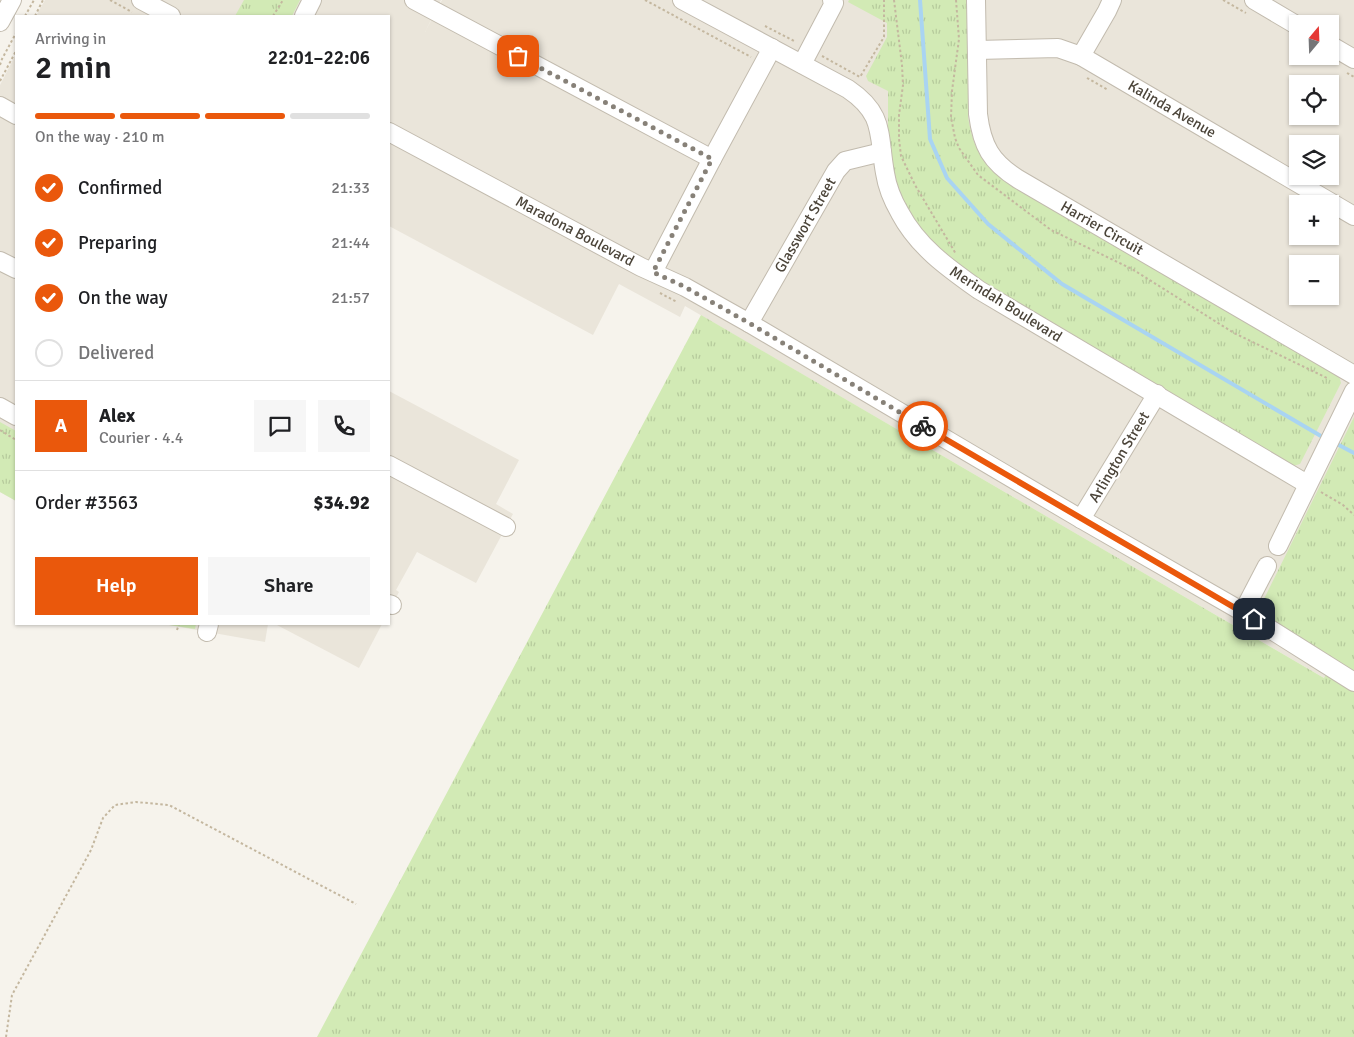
<!DOCTYPE html>
<html lang="en">
<head>
<meta charset="utf-8">
<style>
  body { margin:0; font-family:Signika,sans-serif; background:#f6f6f6; color:#202124; height:100vh; display:flex; flex-direction:column; font-size:19px; white-space:nowrap }
  * { box-sizing:border-box; margin:0 }
  p { font-size:16px; color:#757577 }
  .icon { flex:none; width:28px; height:28px; fill:none; stroke:currentColor; stroke-width:2; stroke-linecap:round; stroke-linejoin:round }
  .map { position:relative; flex:1; overflow:hidden }
  .side { position:absolute; left:15px; top:15px; width:375px; height:610px; display:flex; flex-direction:column; background:#fff; border-radius:0px; box-shadow:0 1px 4px #0004 }
  .side>* { flex:none }
  .needle { width:32px; rotate:19deg }
  .fabs { position:absolute; left:1289px; top:15px; display:grid; gap:10px }
  .fabs a { display:grid; place-items:center; width:50px; height:50px; border-radius:0px; background:#fff; box-shadow:0 1px 4px #0004; font-size:25px }
  .pin { position:absolute; display:grid; place-items:center; width:42px; height:42px; color:#fff; margin:-21px; border-radius:10px; box-shadow:0 2px 8px #0006 }
  .courier { position:absolute; display:grid; place-items:center; width:50px; height:50px; margin:-25px; border:4px solid #ea580c; border-radius:50%; background:#fff; color:#222; box-shadow:0 1px 6px #0007 }
  .head em { font-style:normal; font-weight:600 }
  .head div { display:flex; flex-direction:column-reverse }
  .head { display:flex; align-items:center; justify-content:space-between; height:85px; padding:0 20px }
  h1 { font-size:32px; font-weight:600; line-height:38px }
  .bar { display:grid; grid-template-columns:repeat(4,1fr); gap:8px 5px; align-content:center; height:60px; padding:0 20px }
  .bar i { height:6px; border-radius:4px; background:#e0e0e0 }
  .bar .active { background:#ea580c }
  .bar p { grid-column:span 4 }
  .line { display:flex; align-items:center; gap:12px; padding:0 20px; border-top:1px solid #e0e0e0 }
  .line div { flex:1 }
  .round { display:grid; place-items:center; flex:none; width:52px; height:52px; border-radius:0px; background:#f6f6f6 }
  ol { padding:0 20px; list-style:none }
  li { display:flex; align-items:center; gap:15px; height:55px }
  li p { margin-inline-start:auto }
  li .icon { padding:5px; border-radius:50%; background:#ea580c; color:#fff; stroke-width:4 }
  li:last-child { color:#757577 }
  li i { width:28px; height:28px; border:2px solid #e0e0e0; border-radius:50% }
  .action { display:flex; gap:10px; margin-top:auto; padding:10px 20px }
  .action a { flex:1; height:58px; border-radius:0px; background:#ea580c; color:#fff; font-size:20px; font-weight:600; line-height:58px; text-align:center }
  .action a+a { background:#f6f6f6; color:#202124 }
  .map>svg:first-child { display:block }
  .residential { fill:#eae5da; fill-rule:evenodd }
  .grass { fill:url(#grass-tufts) }
  .lines { fill:none; stroke-linecap:round; stroke-linejoin:round }
  .stream { stroke:#a9d4f2; stroke-width:4 }
  .minor-casing { stroke:#c2bbae; stroke-width:20 }
  .path { stroke:#c4b79f; stroke-width:2; stroke-dasharray:2.5 2.5; stroke-linecap:butt }
  .minor { stroke:#fff; stroke-width:18 }
  .done { stroke:#878178; stroke-width:5; stroke-dasharray:0 9 }
  .route { stroke:#ea580c; stroke-width:6 }
  .labels { text-anchor:middle; stroke-width:4; stroke-linejoin:round; paint-order:stroke }
  .street-label { font-size:15px; fill:#4b4439; stroke:#fff }
</style>
</head>
<body>
<div class="map">
<svg width="1354" height="1037" viewBox="0 0 1354 1037">
  <defs>
    <pattern id="grass-tufts" width="24" height="20" patternUnits="userSpaceOnUse" patternTransform="scale(1.25)"><rect width="24" height="20" fill="#d2eab5"/><path d="M3 7l-1-3M5 7V3M7 7l1-3M15 17l-1-3M17 17v-4M19 17l1-3" fill="none" stroke="#b6ca9c"/></pattern>
  </defs>
  <rect width="100%" height="100%" fill="#f6f3ec"/>
  <g class="residential">
    <path d="M45,0h396l-16,32 17,-32h912v1037l-30,-359 -639,-372 -5,11 -61,-33 -26,51 -204,-109v-210h-353zM1298,24h32v32h-32zM1298,84h32v32h-32zM1298,144h32v32h-32zM1298,204h32v32h-32zM1298,264h32v32h-32z"/>
    <path d="M16,54v447l-16,-9v-407z"/>
    <path d="M389,391l130,69 -23,44 17,10 -37,69 -59,-31 -21,38 3,2 -10,19z"/>
    <path d="M163,624h105l-3,18z"/>
    <path d="M275,624h107l-23,44z"/>
  </g>
  <g class="grass">
    <path d="M244,0h56l-8,16h-57z"/>
    <path d="M849,0h119v117c5,30 13,45 37,64l334,195 2,7 -41,81 -7,2 -309,-180 -52,-38 -30,-44 -10,-31 -4,-37v-45l-20,-10 -2,-5 21,-39v-14l-39,-21z"/>
    <path d="M701,315l623,363 6,-11 -76,-48 100,-202v620h-1037z"/>
    <path d="M0,422l16,9v70l-16,-9z"/>
    <path d="M163,624h33l-1,5z"/>
  </g>
  <g class="lines">
    <g class="stream">
      <path d="M920,0l10,139 17,39 41,46 74,60 264,155"/>
      <path d="M1335,443l19,10"/>
    </g>
    <defs>
      <g id="minor">
        <path d="M141,0l30,16"/>
        <path d="M414,0l298,159"/>
        <path d="M682,0l166,89c37,25 30,45 37,84 2,13 8,28 15,40 18,34 48,55 79,77l328,194"/>
        <path d="M976,0l2,114c4,32 13,48 40,65l336,196"/>
        <path d="M1254,0l44,26"/>
        <path d="M304,16l8,-16"/>
        <path d="M0,22l12,-22"/>
        <path d="M1330,45l24,14"/>
        <path d="M977,50l81,-2 23,8 273,160"/>
        <path d="M1081,56l26,-45 5,-11"/>
        <path d="M802,64l30,-57 2,-4 -2,-3"/>
        <path d="M0,106l16,9"/>
        <path d="M389,132l252,135 44,20 64,36 332,196 162,93 111,70"/>
        <path d="M0,261l16,8"/>
        <path d="M653,272l59,-113 60,-111"/>
        <path d="M749,323l87,-152 9,-10 37,-9"/>
        <path d="M0,407l16,9"/>
        <path d="M389,465l117,62"/>
        <path d="M1081,519l76,-125"/>
        <path d="M1278,546l76,-155"/>
        <path d="M389,604l3,1"/>
        <path d="M1243,612l24,-46"/>
        <path d="M207,632l2,-8"/>
      </g>
    </defs>
    <use href="#minor" class="minor-casing"/>
    <g class="path">
      <path d="M110,0l22,12"/>
      <path d="M645,0l106,57"/>
      <path d="M894,0l8,65 1,20 -4,30v24l2,17 14,29 41,69"/>
      <path d="M956,0l3,39 -7,52 -1,26 4,21 4,10 19,27 73,55 81,39 102,64 93,45"/>
      <path d="M1223,0l23,13"/>
      <path d="M25,16l9,-16"/>
      <path d="M35,16l8,-16"/>
      <path d="M273,16l10,-16"/>
      <path d="M765,26l31,16"/>
      <path d="M1291,40l7,4"/>
      <path d="M822,56l38,21 24,-40v-37"/>
      <path d="M0,65l2,-6 14,-26"/>
      <path d="M1347,73l7,4"/>
      <path d="M1087,78l21,12"/>
      <path d="M0,81l16,-30"/>
      <path d="M660,293l17,9"/>
      <path d="M0,430l16,10"/>
      <path d="M1321,492l22,13 11,10"/>
      <path d="M177,630l2,-6"/>
      <path d="M6,1037l6,-42 79,-145 12,-32 12,-13 21,-3 33,3 187,99"/>
    </g>
    <use href="#minor" class="minor"/>
  </g>
  <g class="lines">
    <path class="done" d="M518,56l194,103 -59,113 32,15 64,36 174,103"/>
    <path class="route" d="M923,426l331,193"/>
  </g>
  <g class="labels">
    <g class="street-label">
      <text transform="translate(1172 109) rotate(30)" y="5">Kalinda Avenue</text>
      <text transform="translate(805 225) rotate(-60)" y="5">Glasswort Street</text>
      <text transform="translate(1102 228) rotate(30)" y="5">Harrier Circuit</text>
      <text transform="translate(575 231) rotate(28)" y="5">Maradona Boulevard</text>
      <text transform="translate(1006 304) rotate(32)" y="5">Merindah Boulevard</text>
      <text transform="translate(1119 457) rotate(-59)" y="5">Arlington Street</text>
    </g>
  </g>
</svg>
<div class="fabs">
<a><svg class="needle" viewBox="-14 -14 28 28"><path d="M0-13l5 13h-10z" fill="#e53935"/><path d="M0 13l5-13h-10z" fill="#757577"/></svg></a>
<a><svg class="icon" aria-label="locate" viewBox="0 0 24 24"><circle cx="12" cy="12" r="6"/><path d="M12 2v4M12 18v4M2 12h4M18 12h4"/></svg></a>
<a><svg class="icon" aria-label="layers" viewBox="0 0 24 24"><path d="M12 4l9 5-9 5-9-5zM3 14l9 5 9-5"/></svg></a>
<a>+</a>
<a>−</a>
</div>
<div class="pin" style="left:518px;top:56px;background:#ea580c"><svg class="icon" aria-label="bag" viewBox="0 0 24 24"><path d="M5 8h14l-1 12H6zM9 8a3 3 0 0 1 6 0"/></svg></div>
<div class="pin" style="left:1254px;top:619px;background:#1f2937"><svg class="icon" aria-label="home" viewBox="0 0 24 24"><path d="M3 11l9-7 9 7M6 9v11h12V9"/></svg></div>
<div class="courier" style="left:923px;top:426px"><svg class="icon" aria-label="bike" viewBox="0 0 24 24"><circle cx="6" cy="16" r="4"/><circle cx="18" cy="16" r="4"/><path d="M6 16l4-8h5l3 8M10 8l3 8H6M13 5h3"/></svg></div>
<section class="side">
<div class="head"><div><h1>2 min</h1><p>Arriving in</p></div><em>22:01–22:06</em></div>
<div class="bar"><i class="active"></i><i class="active"></i><i class="active"></i><i></i><p>On the way · 210 m</p></div>
<ol>
<li><svg class="icon" aria-label="check" viewBox="0 0 24 24"><path d="M5 12l5 5 9-10"/></svg>Confirmed<p>21:33</p></li>
<li><svg class="icon" aria-label="check" viewBox="0 0 24 24"><path d="M5 12l5 5 9-10"/></svg>Preparing<p>21:44</p></li>
<li><svg class="icon" aria-label="check" viewBox="0 0 24 24"><path d="M5 12l5 5 9-10"/></svg>On the way<p>21:57</p></li>
<li><i></i>Delivered</li>
</ol>
<div class="line" style="height:90px"><b class="round" style="background:#ea580c;color:#fff">A</b><div><b>Alex</b><p>Courier · 4.4</p></div><a class="round"><svg class="icon" aria-label="chat" viewBox="0 0 24 24"><path d="M4 5h16v11H9l-5 4z"/></svg></a><a class="round"><svg class="icon" aria-label="phone" viewBox="0 0 24 24"><path d="M5 4h4l2 5-3 2q2 4 5 5l2-3 5 2v4C11 20 4 13 5 4z"/></svg></a></div>
<div class="line" style="height:65px"><div>Order #3563</div><b>$34.92</b></div>
<div class="action"><a>Help</a><a>Share</a></div>
</section>
</div>
</body>
</html>
